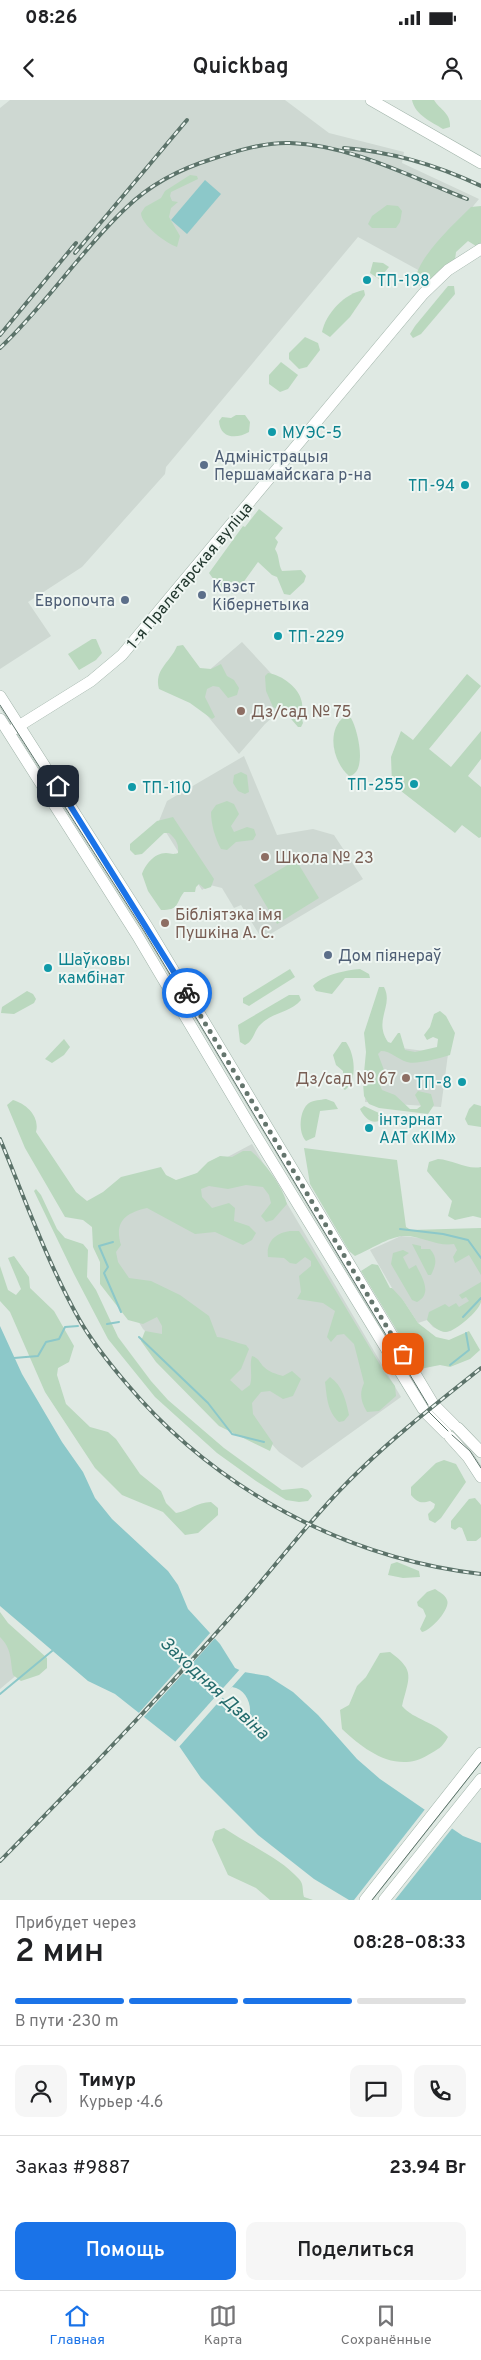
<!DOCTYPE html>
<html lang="ru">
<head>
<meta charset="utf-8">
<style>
  body { margin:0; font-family:Overpass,sans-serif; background:#f6f6f6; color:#202124; height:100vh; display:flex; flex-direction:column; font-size:19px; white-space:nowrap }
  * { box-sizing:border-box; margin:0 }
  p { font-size:16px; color:#757577 }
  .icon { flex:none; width:28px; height:28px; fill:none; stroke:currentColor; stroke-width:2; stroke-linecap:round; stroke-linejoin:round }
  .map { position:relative; height:1800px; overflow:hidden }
  .sheet { display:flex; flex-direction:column; background:#fff; flex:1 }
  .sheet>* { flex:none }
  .pin { position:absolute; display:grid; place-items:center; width:42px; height:42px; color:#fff; margin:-21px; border-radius:10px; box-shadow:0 2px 8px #0006 }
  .courier { position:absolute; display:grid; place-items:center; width:50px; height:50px; margin:-25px; border:4px solid #1a73e8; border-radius:50%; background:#fff; color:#222; box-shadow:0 1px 6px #0007 }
  .overview em { font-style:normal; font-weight:600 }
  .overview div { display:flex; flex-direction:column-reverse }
  .overview { display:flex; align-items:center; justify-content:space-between; height:85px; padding:0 15px }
  h1 { font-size:32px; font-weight:600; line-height:38px }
  .bar { display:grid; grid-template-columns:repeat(4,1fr); gap:8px 5px; align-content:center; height:60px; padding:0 15px }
  .bar i { height:6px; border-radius:4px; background:#e0e0e0 }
  .bar .current { background:#1a73e8 }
  .bar p { grid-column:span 4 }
  .line { display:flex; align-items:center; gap:12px; padding:0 15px; border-top:1px solid #e0e0e0 }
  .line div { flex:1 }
  .round { display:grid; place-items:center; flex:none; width:52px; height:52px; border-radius:10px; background:#f6f6f6 }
  .cta { display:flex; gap:10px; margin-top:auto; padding:10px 15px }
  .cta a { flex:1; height:58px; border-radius:10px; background:#1a73e8; color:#fff; font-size:20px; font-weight:600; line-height:58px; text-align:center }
  .cta a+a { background:#f6f6f6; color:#202124 }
  .status { display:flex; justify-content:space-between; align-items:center; height:35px; padding:0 25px; background:#fff; direction:ltr }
  .status svg { height:14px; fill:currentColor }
  header { display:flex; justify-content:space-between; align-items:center; height:65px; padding:0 15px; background:#fff; font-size:22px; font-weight:600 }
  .dock { display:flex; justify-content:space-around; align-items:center; height:70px; border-top:1px solid #e0e0e0; background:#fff; font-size:14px; color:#757577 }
  .dock a { display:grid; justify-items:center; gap:2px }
  .dock .current { color:#1a73e8 }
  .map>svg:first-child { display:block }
  .built { fill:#ced8d2 }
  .green { fill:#bad8be }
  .water { fill:#8cc8c9; fill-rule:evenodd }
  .pier { fill:#dfe9e3 }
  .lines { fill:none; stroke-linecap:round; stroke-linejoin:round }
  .stream { stroke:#8cc8c9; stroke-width:2 }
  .secondary-casing { stroke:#a0b3a9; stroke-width:12 }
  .secondary { stroke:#fff; stroke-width:11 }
  .tram { stroke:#5c736a; stroke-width:1 }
  .rail-casing { stroke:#5c736a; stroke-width:4 }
  .rail { stroke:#eff6f2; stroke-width:2; stroke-dasharray:5.5; stroke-linecap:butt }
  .done { stroke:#64756d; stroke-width:5; stroke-dasharray:0 9 }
  .route { stroke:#1a73e8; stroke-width:6 }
  .culture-dot { fill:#0f9aa8; stroke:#eff6f2; stroke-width:2 }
  .service-dot { fill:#5c6f8a; stroke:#eff6f2; stroke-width:2 }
  .education-dot { fill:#8d6e63; stroke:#eff6f2; stroke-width:2 }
  .labels { text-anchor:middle; stroke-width:4; stroke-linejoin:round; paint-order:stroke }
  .culture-label { font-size:16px; fill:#0d838f; stroke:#eff6f2; text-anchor:start }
  .service-label { font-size:16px; fill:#4e5e75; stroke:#eff6f2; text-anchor:start }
  .street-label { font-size:16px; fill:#22372e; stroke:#eff6f2 }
  .education-label { font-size:16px; fill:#785e54; stroke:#eff6f2; text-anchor:start }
  .water-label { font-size:18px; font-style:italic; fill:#236b6c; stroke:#eff6f2 }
</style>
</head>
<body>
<div class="status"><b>08:26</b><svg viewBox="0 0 49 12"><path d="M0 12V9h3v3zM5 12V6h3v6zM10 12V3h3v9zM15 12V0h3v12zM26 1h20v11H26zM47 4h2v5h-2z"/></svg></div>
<header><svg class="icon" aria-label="back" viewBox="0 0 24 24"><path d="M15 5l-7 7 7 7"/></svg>Quickbag<svg class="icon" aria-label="person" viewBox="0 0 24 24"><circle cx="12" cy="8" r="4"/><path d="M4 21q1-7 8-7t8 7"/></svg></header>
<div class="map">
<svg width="481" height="1800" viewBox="0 0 481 1800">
  <rect width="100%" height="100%" fill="#dfe9e3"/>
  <g class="built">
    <path d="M10,0h275l44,33 75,19 -2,11 77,36 -59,72 -62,-34 -192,230 -1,7 -83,93 -54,35 23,34 -51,33v-561z"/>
    <path d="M242,542l52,56 -29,26 -26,30 -53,-64z"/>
    <path d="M244,656l33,79 36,-6 21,6 29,44 -101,60 -21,-34 -7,3 -12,-20 -12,-3 -8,5 -43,-69 8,-20z"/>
    <path d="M370,944l78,10 -7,53 -76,-5z"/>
    <path d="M252,1044l149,253 -99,71 -23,-16 -17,-19 -47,-34 -72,-70 -25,-41 -7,-69z"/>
    <path d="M401,1136l62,6 18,23v34l-30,32 -6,1 -12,-5 -6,-7 -9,3 -15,-23 -8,-7 -25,-43z"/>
    <path d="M0,1532l31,31 -31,26z"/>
  </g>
  <g class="green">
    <path d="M412,0h22c6,10 17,13 16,27l-7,2c-11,-7 -28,-14 -31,-29z"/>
    <path d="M190,75l7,1 1,3 -27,13 -1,4 2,5 6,1 -7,6 -2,9 11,19 -3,11c-11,-4 -36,-22 -36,-34l4,-6 16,-9 4,-7z"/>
    <path d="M387,105l11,1 4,5 -2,11 -4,6h-24l-4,-4 4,-8z"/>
    <path d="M481,106v37l-5,3 -8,-5 -12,11 -1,8 -31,26 -9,-1c-2,-24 39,-61 56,-78z"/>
    <path d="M373,162l10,1 6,4 -10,12 -9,-6z"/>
    <path d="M448,186h6l1,8 -34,40 -8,4 -3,-4 5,-8z"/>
    <path d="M364,190l1,5 -15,22 -20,20 -8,-5c4,-19 23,-39 42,-42z"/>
    <path d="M305,237l13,6 2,7 -13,17 -8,2 -10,-10v-6z"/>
    <path d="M281,262l17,13 -10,14 -8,3 -11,-8v-9z"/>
    <path d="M236,315h9l5,7 -1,10c-12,7 -29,7 -30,-11l3,-4 9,1z"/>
    <path d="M259,409l24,19 -8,10 3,4 -3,7c5,8 3,15 7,22l19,-1 5,6 -2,6 -14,13 -6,-1 -7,-17 -5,-2 -14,-13 -23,32c-15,-4 -17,-9 -26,-21l34,-47 2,1z"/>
    <path d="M92,539h4l6,14 -6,7 -17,10 -11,-16z"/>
    <path d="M183,545l17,23 11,1 10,-5 6,12 7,4 5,8 -2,7 -9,3 -9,-11 -6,-1 -6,3 -2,8 10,20 -3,2 -22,-16 -31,-14c-5,-20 11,-26 18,-43z"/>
    <path d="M268,573c14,2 32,15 34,30 1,8 -1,13 1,20l-2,4h-3l-12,-14 -13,-6 -7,-16 -1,-15z"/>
    <path d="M467,574l14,12 -52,63 22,18 30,-36v28l-13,17 13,11v50l-2,1 -17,-13 -7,8 -63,-49 -1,-27 10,-26 12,9z"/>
    <path d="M344,617l7,1c7,12 17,55 -2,58 -16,-14 -23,-45 -5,-59z"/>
    <path d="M241,672l6,3 2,17 -4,2 -7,-3 -5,-8 1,-8z"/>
    <path d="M227,701l7,3 5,10 -8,12 3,6 13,-5 7,2 2,6 -3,5 -17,2 -9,8 -6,-1c-6,-11 -10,-25 -10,-37l5,-7z"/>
    <path d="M173,717l41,62 -3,8 -6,2 -6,-5 -3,3 -1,5h-11c-9,12 -4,18 -23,18l-13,-19 -6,-17c3,-9 12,-21 24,-21 5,0 6,2 12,0 1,-9 -2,-14 -9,-20h-5l-22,21 -7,1 -5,-5v-6l27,-23z"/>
    <path d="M296,760l23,38 -42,26 -23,-39z"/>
    <path d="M290,869l5,8 -46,29 -6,-3v-5z"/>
    <path d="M360,869l9,5 1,4h-25l-13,16 -16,-3 -3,-5c9,-11 33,-16 47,-17z"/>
    <path d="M379,887h5c10,19 -11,33 4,55l3,1 7,-10h2l5,17 10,2 22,-5 1,-8 -5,-2 -6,3 -3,-5 6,-8 4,-13 6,-3 6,5 9,17 -5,22c-9,3 -35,10 -43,7 -10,-3 -16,-11 -26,-11l-3,3 6,16 -5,13 3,7 13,5 15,14h7l4,-3 -6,-11 3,-4 13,3 3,11 -6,9 -49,-6 -10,-4 -5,-8 -1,-13 3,-31 -2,-19z"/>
    <path d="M27,891l6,3 3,5 -2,4 -20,11 -13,-1 1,-6z"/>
    <path d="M289,895h10l2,5c-11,13 -28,12 -40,24 -7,6 -7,17 -16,21l-5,-3 -2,-17z"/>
    <path d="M64,939l6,8 -6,8 -12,8 -7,-4z"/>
    <path d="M342,942h4c9,12 12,39 -1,48l-4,-3 -1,-5 3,-5v-6l-7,-6 -3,-10z"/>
    <path d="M326,999l8,3 4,7 -18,2 -5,26 -9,4c-8,-8 -7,-31 3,-38 5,-3 11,-3 17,-4z"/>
    <path d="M13,1000c14,4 27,17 23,32l40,60 11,9 16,-9 18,-15 40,-10 5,8 10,5 21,-7 11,-11 12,-6 12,1 11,-6h8c13,11 32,35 36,53l-14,16 -7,2 -5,-6 10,-13 -2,-8 -6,-8 -17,-2 -18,4 -19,-3 -8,3 1,8 10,11 17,-5 6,5 -1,13 15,5 7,7 -4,7 -9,5 -28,-13 -20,2 -48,-26c-22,5 -33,14 -26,37l-5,7 2,10 11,16 22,3 29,14 29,21 8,21c11,1 18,6 29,8l3,4 -8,20 -11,11 12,11 8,-6c3,-10 -1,-19 2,-29 7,2 7,6 12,11 5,5 12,7 19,9l9,-5 9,8 -8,17 -10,3 -13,-8 -9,1 -9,11 1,11 20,29 -3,8 -51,-25 -63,-64 -15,-21 4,-10 17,3v-8l-5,-9 -14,7 -15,-4 -28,-36v-22l-7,-15 -1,-20 -9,-7 -18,-3 -40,-69 -18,-43z"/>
    <path d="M474,1004l7,2v21l-13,-2 -3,-6 4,-10z"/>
    <path d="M364,1006l15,7 4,4c-8,11 -19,1 -23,-8z"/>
    <path d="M304,1048l93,12 9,67 5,3 70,-2v47l-12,-20 -14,8 -2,-6 4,-7 -3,-6c-17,3 -34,-9 -51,-8 -14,1 -34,14 -48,20l-6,-5 -39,-67z"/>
    <path d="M438,1059c15,1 29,11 43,8v51l-8,-2 -18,4 -7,-4 4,-15 -25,-30 2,-9z"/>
    <path d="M36,1089l5,6 16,34 8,9 18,6 5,6 -1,27 9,13 22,47 33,44 17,19 56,48 58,42 20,-2 6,2 4,6 -4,5 -9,1 -13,-2 -30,-19 -39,-28 -62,-56 -47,-58 -34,-65 -40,-83z"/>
    <path d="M290,1131h9l11,17 75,125 10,13 1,10 -17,15 -12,1c-6,-10 -8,-18 -3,-29l-10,-39 -10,-10 -7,1 -6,7 -4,-5 8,-26 -12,-8 -26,-4 4,-7 -2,-16 12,-10v-5l-6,-4 -9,7 -6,-1 -6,-5 -16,-1c-2,-16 8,-24 22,-26z"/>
    <path d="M412,1144l9,2v3h9c8,9 6,16 1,26h-3z"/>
    <path d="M403,1150l6,3 -6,4 6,12 7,-4c6,12 17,29 1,37l-5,-2 -21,-36 2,-11z"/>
    <path d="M14,1156l15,21 1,11 24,23 20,35 -5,16 -11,6 -1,7 9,29 24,23 18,5 8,7 24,35 21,17 5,12 10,10c13,-2 21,-11 35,-11l7,6v7l-20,18 -13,2 -22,-23 -41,-17 -27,-27 -50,-76 -35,-80 -10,-11v-35l8,24 8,5 5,-6 -13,-31z"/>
    <path d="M372,1164l6,1 12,23h2l11,12 15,23 18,14 13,3 20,-9 11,19 -10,9 -20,8 -10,-2 -20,4 -59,-98z"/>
    <path d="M481,1182c0,6 0,14 0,20 -2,9 -25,29 -35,30 -8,0 -14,-7 -19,-12l2,-8 16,-8 4,3 7,-4 3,4 10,-6 -3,-4 -4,2 -3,-4z"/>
    <path d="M330,1277c13,9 16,24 19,38l-5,6 -5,1c-12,-11 -12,-25 -14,-40z"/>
    <path d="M444,1360l12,4 10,18 -25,36 -6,5 -6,-3 -1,-6 6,-6 1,-4 -5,-3c-9,3 -13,1 -19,-6v-8l25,-24z"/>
    <path d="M475,1398l6,7v32l-5,4h-9l-5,-13 -3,-1 -4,3 -4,-2v-7l18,-22z"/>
    <path d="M397,1462l22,9 1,6 -17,1 -15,-3 3,-11z"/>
    <path d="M435,1489c4,3 10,5 12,11 4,8 -15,30 -25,32l-2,-3 6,-13 -3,-7 -5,-3 -1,-4 10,-10z"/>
    <path d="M0,1512l8,11 39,35v10l-8,7 -18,6 -8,-6c-3,-16 -1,-26 -13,-38z"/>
    <path d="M390,1552c26,19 19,25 12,54 12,14 34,16 46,31 -6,11 -10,12 -20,18 -31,19 -63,-4 -86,-26l-2,-19 9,-5 8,-19 9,-9 14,-24z"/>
    <path d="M224,1728c23,16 57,30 75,51 5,5 3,11 5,18l9,3h-43l-14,-12 -28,-13 -16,-35 3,-9z"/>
  </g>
  <g class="water">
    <path d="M205,80l16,14 -34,40 -16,-14z"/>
    <path d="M0,1226l22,48 40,68 21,30 12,26 17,21 56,52 10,14 10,24 32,35 15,24 9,4 24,4 25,16 25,23 39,44 23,20 83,57 18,7v57h-132l-35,-21 -56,-44 -57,-57 -24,-35 -62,-49 -27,-13 -88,-75zM232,1587c14,2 21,18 17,31l-9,-4 -19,-18z"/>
  </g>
  <g class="pier">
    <path d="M211,1532l5,5 -74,82 -5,-4z"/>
    <path d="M241,1568l6,2 -69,78 -4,-5z"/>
    <path d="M426,1708l28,18 -59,74h-41z"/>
  </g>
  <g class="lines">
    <g class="stream">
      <path d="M400,1129l43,5 25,6 13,18"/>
      <path d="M113,1142l-14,4 9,21 -4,6 17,39"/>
      <path d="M463,1217l18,-19"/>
      <path d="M107,1224l12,-2"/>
      <path d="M139,1237l69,66 24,31 32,8"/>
      <path d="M14,1258l24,-2 8,-14 13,-3 6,-12 13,-1"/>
      <path d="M450,1265l19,-15 -3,-17"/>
      <path d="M0,1594l52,-43"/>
    </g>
    <defs>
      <g id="secondary">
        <path d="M371,0l110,63"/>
        <path d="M0,596l148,232 284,474"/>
        <path d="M0,619l137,216 115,194 171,280"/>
        <path d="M14,629l77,-48 31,-26 301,-361 25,-24 33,-21"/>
        <path d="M436,1307l18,18"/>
        <path d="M427,1314l19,19"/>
        <path d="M458,1328l23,24"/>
        <path d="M450,1337l18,20 13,20"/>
        <path d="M365,1800l116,-147"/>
        <path d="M384,1800l97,-121"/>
      </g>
    </defs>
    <use href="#secondary" class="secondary-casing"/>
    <use href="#secondary" class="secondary"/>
    <g class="tram">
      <path d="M0,605l144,226 284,474"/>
      <path d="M429,1312l19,19"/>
      <path d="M452,1335l18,16 11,17"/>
      <path d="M372,1800l109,-138"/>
    </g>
    <defs>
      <g id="rail">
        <path d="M344,48c50,4 93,17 137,38"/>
        <path d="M75,153l112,-133"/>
        <path d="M0,235l76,-92"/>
        <path d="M0,248c46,-43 81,-98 127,-141 25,-24 53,-38 85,-48 24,-8 53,-17 78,-16 61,2 121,34 177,56"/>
        <path d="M0,1039c25,60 47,123 79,180 13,23 30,44 47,64 89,106 218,175 355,191"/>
        <path d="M0,1761c85,-86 169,-173 248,-264 37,-43 71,-88 112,-127 38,-37 80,-69 121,-102"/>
      </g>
    </defs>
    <use href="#rail" class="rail-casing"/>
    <use href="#rail" class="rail"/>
  </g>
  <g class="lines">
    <path class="done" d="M187,893l216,361"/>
    <path class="route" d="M58,686l129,207"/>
  </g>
  <g class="culture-dot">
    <circle cx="367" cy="180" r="5"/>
    <circle cx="272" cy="332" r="5"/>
    <circle cx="465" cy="385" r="5"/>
    <circle cx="278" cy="536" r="5"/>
    <circle cx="414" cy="684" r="5"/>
    <circle cx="132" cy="687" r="5"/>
    <circle cx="48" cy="868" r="5"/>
    <circle cx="462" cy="982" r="5"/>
    <circle cx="369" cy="1028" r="5"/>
  </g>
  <g class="service-dot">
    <circle cx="204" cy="365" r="5"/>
    <circle cx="202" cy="495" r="5"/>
    <circle cx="125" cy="500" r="5"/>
    <circle cx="328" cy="855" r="5"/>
  </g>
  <g class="education-dot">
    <circle cx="241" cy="611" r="5"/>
    <circle cx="265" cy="757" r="5"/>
    <circle cx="165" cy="823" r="5"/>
    <circle cx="406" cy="978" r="5"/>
  </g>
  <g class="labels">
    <g class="culture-label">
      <text x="377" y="186">ТП-198</text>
      <text x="282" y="338">МУЭС-5</text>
      <text x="455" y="391" text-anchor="end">ТП-94</text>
      <text x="288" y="542">ТП-229</text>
      <text x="404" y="690" text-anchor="end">ТП-255</text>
      <text x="142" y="693">ТП-110</text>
      <text x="58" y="865">Шаўковы<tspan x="58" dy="18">камбінат</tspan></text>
      <text x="452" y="988" text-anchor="end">ТП-8</text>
      <text x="379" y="1025">інтэрнат<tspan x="379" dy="18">ААТ «КІМ»</tspan></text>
    </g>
    <g class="service-label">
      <text x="214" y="362">Адміністрацыя<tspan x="214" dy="18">Першамайскага р-на</tspan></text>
      <text x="212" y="492">Квэст<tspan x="212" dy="18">Кібернетыка</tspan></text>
      <text x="115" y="506" text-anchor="end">Европочта</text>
      <text x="338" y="861">Дом піянераў</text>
    </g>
    <g class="street-label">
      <text transform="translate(189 475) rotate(-50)" y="6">1-я Пралетарская вуліца</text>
    </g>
    <g class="education-label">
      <text x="251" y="617">Дз/сад № 75</text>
      <text x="275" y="763">Школа № 23</text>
      <text x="175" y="820">Бібліятэка імя<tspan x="175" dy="18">Пушкіна А. С.</tspan></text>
      <text x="396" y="984" text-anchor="end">Дз/сад № 67</text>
    </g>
    <g class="water-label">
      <text transform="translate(215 1588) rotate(43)" y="6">Заходняя Дзвіна</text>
    </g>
  </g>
</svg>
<div class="pin" style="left:403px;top:1254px;background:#ea580c"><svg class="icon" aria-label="bag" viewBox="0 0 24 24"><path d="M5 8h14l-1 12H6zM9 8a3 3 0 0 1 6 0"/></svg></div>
<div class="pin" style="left:58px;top:686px;background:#1f2937"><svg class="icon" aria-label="home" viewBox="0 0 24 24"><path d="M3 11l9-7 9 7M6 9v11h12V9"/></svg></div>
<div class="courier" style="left:187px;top:893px"><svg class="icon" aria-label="bike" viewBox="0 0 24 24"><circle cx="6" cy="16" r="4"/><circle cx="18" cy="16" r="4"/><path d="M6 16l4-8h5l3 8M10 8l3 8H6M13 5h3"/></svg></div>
</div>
<section class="sheet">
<div class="overview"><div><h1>2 мин</h1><p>Прибудет через</p></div><em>08:28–08:33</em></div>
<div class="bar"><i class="current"></i><i class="current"></i><i class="current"></i><i></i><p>В пути · 230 m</p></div>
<div class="line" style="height:90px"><a class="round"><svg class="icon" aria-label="person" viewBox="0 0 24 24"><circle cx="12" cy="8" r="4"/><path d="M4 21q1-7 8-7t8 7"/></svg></a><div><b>Тимур</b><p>Курьер · 4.6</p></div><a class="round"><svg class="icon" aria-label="chat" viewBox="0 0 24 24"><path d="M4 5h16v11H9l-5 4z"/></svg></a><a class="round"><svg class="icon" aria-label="phone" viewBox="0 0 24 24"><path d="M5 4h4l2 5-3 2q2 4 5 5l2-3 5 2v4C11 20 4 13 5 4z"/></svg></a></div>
<div class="line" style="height:65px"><div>Заказ #9887</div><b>23.94 Br</b></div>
<div class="cta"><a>Помощь</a><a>Поделиться</a></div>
</section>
<nav class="dock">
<a class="current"><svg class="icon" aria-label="home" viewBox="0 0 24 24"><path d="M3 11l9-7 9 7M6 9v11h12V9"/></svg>Главная</a>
<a><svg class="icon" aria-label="map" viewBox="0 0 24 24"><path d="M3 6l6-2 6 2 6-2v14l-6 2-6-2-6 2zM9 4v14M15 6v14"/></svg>Карта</a>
<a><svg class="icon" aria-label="saved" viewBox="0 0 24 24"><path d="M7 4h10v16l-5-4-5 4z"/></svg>Сохранённые</a>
</nav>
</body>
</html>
